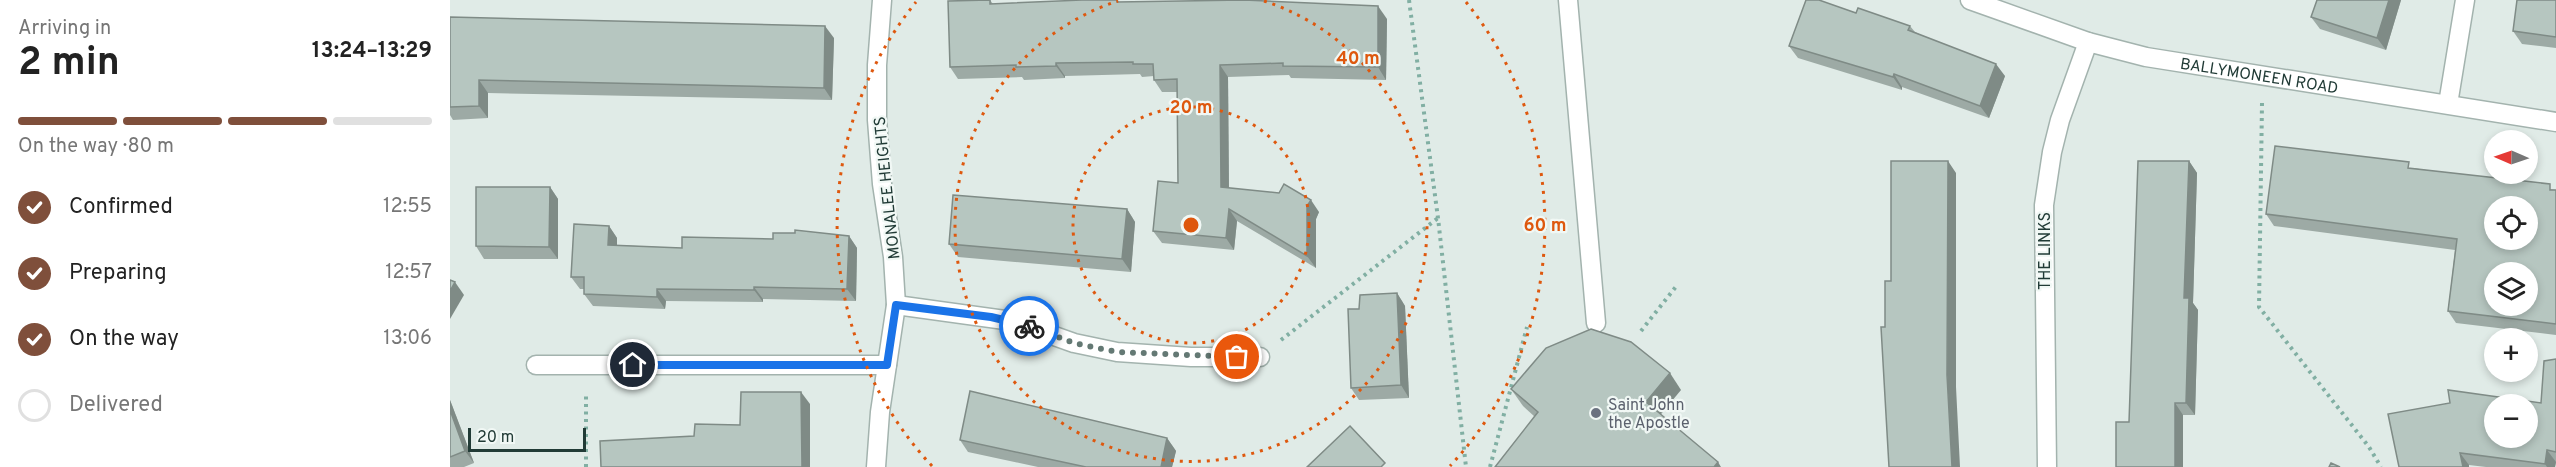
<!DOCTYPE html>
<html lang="en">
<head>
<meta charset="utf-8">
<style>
  body { margin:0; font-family:Overpass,sans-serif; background:#f2f2f2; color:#222; height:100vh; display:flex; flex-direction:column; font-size:22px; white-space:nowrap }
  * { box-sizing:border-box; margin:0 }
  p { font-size:20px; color:#767676 }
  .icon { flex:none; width:33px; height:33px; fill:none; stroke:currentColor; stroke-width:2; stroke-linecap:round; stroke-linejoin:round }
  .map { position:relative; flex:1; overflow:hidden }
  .side { display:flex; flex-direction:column; background:#fff; width:450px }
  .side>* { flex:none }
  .needle { width:39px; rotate:272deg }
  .controls { position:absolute; left:2034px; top:130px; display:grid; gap:12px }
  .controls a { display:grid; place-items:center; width:54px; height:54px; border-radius:50%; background:#fff; box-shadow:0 3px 9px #0003; font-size:30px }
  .scale { position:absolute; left:18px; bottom:15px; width:118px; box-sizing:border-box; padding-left:6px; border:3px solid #213b36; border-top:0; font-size:16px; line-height:21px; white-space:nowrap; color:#213b36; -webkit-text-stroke:4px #f1f8f5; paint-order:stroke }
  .pin { position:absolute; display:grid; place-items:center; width:51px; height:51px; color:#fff; margin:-26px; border:3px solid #fff; border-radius:50%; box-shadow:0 2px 6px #0007 }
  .courier { position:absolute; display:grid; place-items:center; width:60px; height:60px; margin:-30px; border:4px solid #1a73e8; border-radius:50%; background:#fff; color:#222; box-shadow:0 2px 8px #0007 }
  .summary em { font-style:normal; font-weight:700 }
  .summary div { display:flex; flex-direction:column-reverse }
  .summary { display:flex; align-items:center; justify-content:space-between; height:102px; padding:0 18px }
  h1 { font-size:39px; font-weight:700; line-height:45px }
  .bar { display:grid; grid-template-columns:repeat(4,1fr); gap:9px 6px; align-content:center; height:72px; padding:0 18px }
  .bar i { height:8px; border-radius:4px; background:#e0e0e0 }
  .bar .on { background:#7f4f3b }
  .bar p { grid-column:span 4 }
  ol { padding:0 18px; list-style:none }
  li { display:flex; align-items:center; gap:18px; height:66px }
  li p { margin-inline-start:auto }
  li .icon { padding:6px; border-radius:50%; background:#7f4f3b; color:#fff; stroke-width:4 }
  li:last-child { color:#767676 }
  li i { width:33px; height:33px; border:3px solid #e0e0e0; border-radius:50% }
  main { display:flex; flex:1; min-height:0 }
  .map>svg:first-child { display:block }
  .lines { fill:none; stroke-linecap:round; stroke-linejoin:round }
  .minor-casing { stroke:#a3b3ae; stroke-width:21 }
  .path { stroke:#81afa3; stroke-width:4; stroke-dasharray:3 4.5; stroke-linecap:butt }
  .minor { stroke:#fff; stroke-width:18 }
  .wall { fill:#9daaa5 }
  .shaded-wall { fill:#7f8b86 }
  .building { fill:#b6c6c0; stroke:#7f8b86; stroke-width:1.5; fill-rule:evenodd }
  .done { stroke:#647974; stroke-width:6; stroke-dasharray:0 10.8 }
  .route { stroke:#1a73e8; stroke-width:8 }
  .ring { fill:none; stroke:#de580e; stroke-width:3; stroke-dasharray:3 6 }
  .worship-dot { fill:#6b7280; stroke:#f1f8f5; stroke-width:2 }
  .labels { text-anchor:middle; stroke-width:4.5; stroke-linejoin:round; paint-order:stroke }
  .street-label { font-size:16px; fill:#213b36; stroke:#f1f8f5 }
  .worship-label { font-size:16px; fill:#5b616d; stroke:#f1f8f5; text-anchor:start }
  .centre { fill:#de580e; stroke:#f1f8f5; stroke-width:3 }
  .ring-label { font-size:18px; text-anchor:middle; font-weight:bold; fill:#de580e; stroke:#f1f8f5; stroke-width:4.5; stroke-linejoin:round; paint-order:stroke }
</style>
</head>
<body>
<main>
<section class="side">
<div class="summary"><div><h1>2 min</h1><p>Arriving in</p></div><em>13:24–13:29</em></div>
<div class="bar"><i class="on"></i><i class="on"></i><i class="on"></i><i></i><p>On the way · 80 m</p></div>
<ol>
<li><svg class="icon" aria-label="check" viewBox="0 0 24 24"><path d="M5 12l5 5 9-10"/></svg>Confirmed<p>12:55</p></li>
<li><svg class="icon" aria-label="check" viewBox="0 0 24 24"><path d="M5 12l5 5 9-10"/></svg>Preparing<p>12:57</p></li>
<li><svg class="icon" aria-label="check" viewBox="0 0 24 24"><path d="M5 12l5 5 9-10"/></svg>On the way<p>13:06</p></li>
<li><i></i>Delivered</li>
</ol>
</section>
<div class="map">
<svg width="2106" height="467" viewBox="0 0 2106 467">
  <rect width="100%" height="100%" fill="#e0ebe7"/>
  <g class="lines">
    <defs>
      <g id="minor">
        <path d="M1118,0l28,323"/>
        <path id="s1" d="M1520,0l118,42 58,15 410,65"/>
        <path d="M1998,104l17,-104"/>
        <path d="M446,305l116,16 62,22 43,9 74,5h69"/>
        <path d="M86,365h351"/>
        <path d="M426,467l4,-55 16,-107 -3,-48 -11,-73 -5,-64v-55l5,-65"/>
        <path d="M1597,467l-3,-262 8,-53 8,-32 28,-78"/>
      </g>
    </defs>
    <use href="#minor" class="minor-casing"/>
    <g class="path">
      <path d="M959,0l29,218 28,249"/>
      <path d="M1812,103l-3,204 110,140 12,20"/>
      <path d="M1191,331l37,-47"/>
      <path d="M831,340l157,-122"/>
      <path d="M136,467v-74"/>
      <path d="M1040,467l37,-140"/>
    </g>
    <use href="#minor" class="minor"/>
  </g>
  <g class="wall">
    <path d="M540,0l3,4 125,-4 1,2 268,17 -1,61 -95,-2 -2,-3 -61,2 1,111 90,24 -3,7v49l-79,-47 -3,29 -72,-7 -9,-12 25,-48 -1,-91h-15l-8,-12v-4l-12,1 -2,-3 -75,2v2l-41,2 -2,-3 -64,2 -8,-12z"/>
    <path d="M1867,0h84l-15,50 -66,-21 -9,-12z"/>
    <path d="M2106,0v48l-34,-4 -9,-13z"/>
    <path d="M1406,13l54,13 5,6 90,44 -16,42 -87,-31v3l-104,-32 -9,-12z"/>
    <path d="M0,17l384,21 -2,62 -344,-7v25l-35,2 -3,-5z"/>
    <path d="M1739,161l8,12 -4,130 5,7 -3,105h-12l-54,7z"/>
    <path d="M1963,168l143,22v145l-100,-12 -8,-12 7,-61 -181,-24 -8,-12z"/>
    <path d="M100,187l8,12v60h-74l-8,-13z"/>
    <path d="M677,209l8,13 -4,50 -173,-15 -9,-13z"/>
    <path d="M159,226l8,12v7l65,3 91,-9 76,-3 8,12 -1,53 -93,-2v3l-97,-1 -1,8 -72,-3 -9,-12v-5h-4l-9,-12z"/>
    <path d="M947,293l8,13 4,92 -50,2 -8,-12 8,-79z"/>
    <path d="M2106,359v103l-1,5h-69l-17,-2v2h-70l142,-64z"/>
    <path d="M1061,389l170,1 -146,27 -12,-11z"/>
    <path d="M0,400l24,63 -10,4h-14z"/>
    <path d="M717,438l9,13 -4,16h-134l-70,-15 -8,-12z"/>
  </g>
  <g class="shaded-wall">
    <path d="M1939,0h12l-15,50 -9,-12z"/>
    <path d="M928,6l9,13 -1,61 -8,-13z"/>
    <path d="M375,26l9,12 -2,62 -8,-12z"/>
    <path d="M606,63l9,13v2l-9,-12z"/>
    <path d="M1546,64l9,12 -16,42 -9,-12z"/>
    <path d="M770,65l8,12 1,122 -8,-12z"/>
    <path d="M1444,74l8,13v3l-9,-13z"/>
    <path d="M29,80l9,13v25l-9,-12z"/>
    <path d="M1498,161l8,12v214l4,80h-8l-5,-92z"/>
    <path d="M1739,161l8,12 -4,130 5,7 -3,105 -9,-12 -2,-105z"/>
    <path d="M100,187l8,12v60l-9,-12z"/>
    <path d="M861,200l8,12 -3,7v49l-9,-12v-50z"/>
    <path d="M677,209l8,13 -4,50 -9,-13z"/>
    <path d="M779,209l8,12 -3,29 -8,-12z"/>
    <path d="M159,226l8,12v19l-9,-12z"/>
    <path d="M399,236l8,12 -1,53 -9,-12z"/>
    <path d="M5,282l9,13 -14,24v-28z"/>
    <path d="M304,287l9,12v3l-9,-12z"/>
    <path d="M207,289l9,12 -1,8 -8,-12z"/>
    <path d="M947,293l8,13 4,92 -8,-13z"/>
    <path d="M1220,373l11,17 -24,29 -11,-17z"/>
    <path d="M351,392l9,12v63h-8z"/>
    <path d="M0,400l24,63 -9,-12 -15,-41z"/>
    <path d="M1725,403l8,12v52h-8z"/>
    <path d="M717,438l9,13 -4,16h-11z"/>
    <path d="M2097,450l9,12 -1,5h-8l-2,-3z"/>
    <path d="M2010,453l9,12v2h-6z"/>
    <path d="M1268,462l3,5h-7z"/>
  </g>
  <g class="building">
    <path d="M540,0v4l92,-4h35v2l127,-2 134,6v61l-95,-1v-3l-63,2 1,122 58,6 5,-9 27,16 -4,6v50l-78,-47 -3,29 -73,-7 5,-50 20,2 -1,-104 -23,1 -1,-16h-20v-2l-77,1v3l-40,1v-2l-66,2 -2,-66z"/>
    <path d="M1356,0h13l37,13 2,-5 52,18 -2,4 88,34 -16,42 -86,-32 -1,3 -104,-31z"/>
    <path d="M1867,0h72l-12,38 -66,-21z"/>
    <path d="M2067,0h39v37l-43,-6z"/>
    <path d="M0,17l375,9 -1,62 -345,-8v26l-29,1z"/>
    <path d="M1825,146l134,16 -1,6 142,16v6h6v134l-108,-13 9,-72 -191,-25zM2044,207h34v33h-34zM2044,273h34v33h-34z"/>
    <path d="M1441,161h57l-1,214 5,92h-63l-8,-140h4v-46h6z"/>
    <path d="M1688,161h51l-5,137h5l-3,105h-11v64h-59v-45h13z"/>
    <path d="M26,187h74l-1,60 -73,-1z"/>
    <path d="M503,195l174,14 -5,50 -173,-15z"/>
    <path d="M124,224l35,2 -1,19 74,3v-11l91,2v-6h22v-3l54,6 -2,53 -93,-2v3l-97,-1v8l-73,-3v-17h-13z"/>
    <path d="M0,280l5,2 -5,9z"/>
    <path d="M947,293l4,92 -50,3 -3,-79h11l1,-14z"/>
    <path d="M1141,329l40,13 39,31 -24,29 72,60 -4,5h-219l43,-55 -27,-23 35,-41z"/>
    <path d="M2106,359v93l-9,-2 -2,14 -85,-11 3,14h-64l-11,-53 62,-11 -2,-13 93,13 3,-42zM2044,405h34v33h-34z"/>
    <path d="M520,391l197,47 -6,29h-75l-126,-27z"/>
    <path d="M291,392h60l1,75h-201l-1,-26 94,-5 1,-12 45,1z"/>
    <path d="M0,410l15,41 -15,6z"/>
    <path d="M900,426l35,37 -4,4h-74z"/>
    <path d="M1881,463l9,4h-11z"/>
  </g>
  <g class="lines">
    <path class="done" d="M579,326l45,17 43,9 120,5"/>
    <path class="route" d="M183,365h254l9,-60 95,12 38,9"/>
  </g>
  <g class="ring">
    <circle cx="741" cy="225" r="118"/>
    <path d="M814 1A236 236 0 1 1 668 1"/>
    <path d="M482 466A354 354 0 0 1 466 2M1016 2A354 354 0 0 1 1000 466"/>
  </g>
  <circle class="worship-dot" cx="1146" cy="413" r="6"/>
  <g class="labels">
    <g class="street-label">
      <text dy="6" stroke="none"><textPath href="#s1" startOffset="300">BALLYMONEEN ROAD</textPath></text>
      <text transform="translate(436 188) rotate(-96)" y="6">MONALEE HEIGHTS</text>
      <text transform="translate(1594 251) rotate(-90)" y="6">THE LINKS</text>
    </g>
    <g class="worship-label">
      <text x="1158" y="410">Saint John<tspan x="1158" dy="18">the Apostle</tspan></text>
    </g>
  </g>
  <circle cx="741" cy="225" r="9" class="centre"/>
  <g class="ring-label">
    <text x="908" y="64">40 m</text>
    <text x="741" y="113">20 m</text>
    <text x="1095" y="231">60 m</text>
  </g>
</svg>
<div class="controls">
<a><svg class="needle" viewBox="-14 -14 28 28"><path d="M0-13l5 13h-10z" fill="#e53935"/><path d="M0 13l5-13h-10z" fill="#767676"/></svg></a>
<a><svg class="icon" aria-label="locate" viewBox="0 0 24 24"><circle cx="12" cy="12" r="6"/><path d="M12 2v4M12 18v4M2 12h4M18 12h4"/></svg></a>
<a><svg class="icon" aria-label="layers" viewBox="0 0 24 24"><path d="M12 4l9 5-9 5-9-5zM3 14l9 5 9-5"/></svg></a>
<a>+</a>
<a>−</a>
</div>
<div class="scale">20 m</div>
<div class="pin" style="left:787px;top:357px;background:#ea580c"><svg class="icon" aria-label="bag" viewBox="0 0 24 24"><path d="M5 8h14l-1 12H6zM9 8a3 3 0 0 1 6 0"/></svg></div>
<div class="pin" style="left:183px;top:365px;background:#1f2937"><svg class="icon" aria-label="home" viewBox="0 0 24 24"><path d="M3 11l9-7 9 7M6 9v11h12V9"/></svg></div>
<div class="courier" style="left:579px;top:326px"><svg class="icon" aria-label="bike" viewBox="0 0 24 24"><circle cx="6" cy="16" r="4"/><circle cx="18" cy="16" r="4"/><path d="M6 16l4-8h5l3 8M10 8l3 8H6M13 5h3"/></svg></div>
</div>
</main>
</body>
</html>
